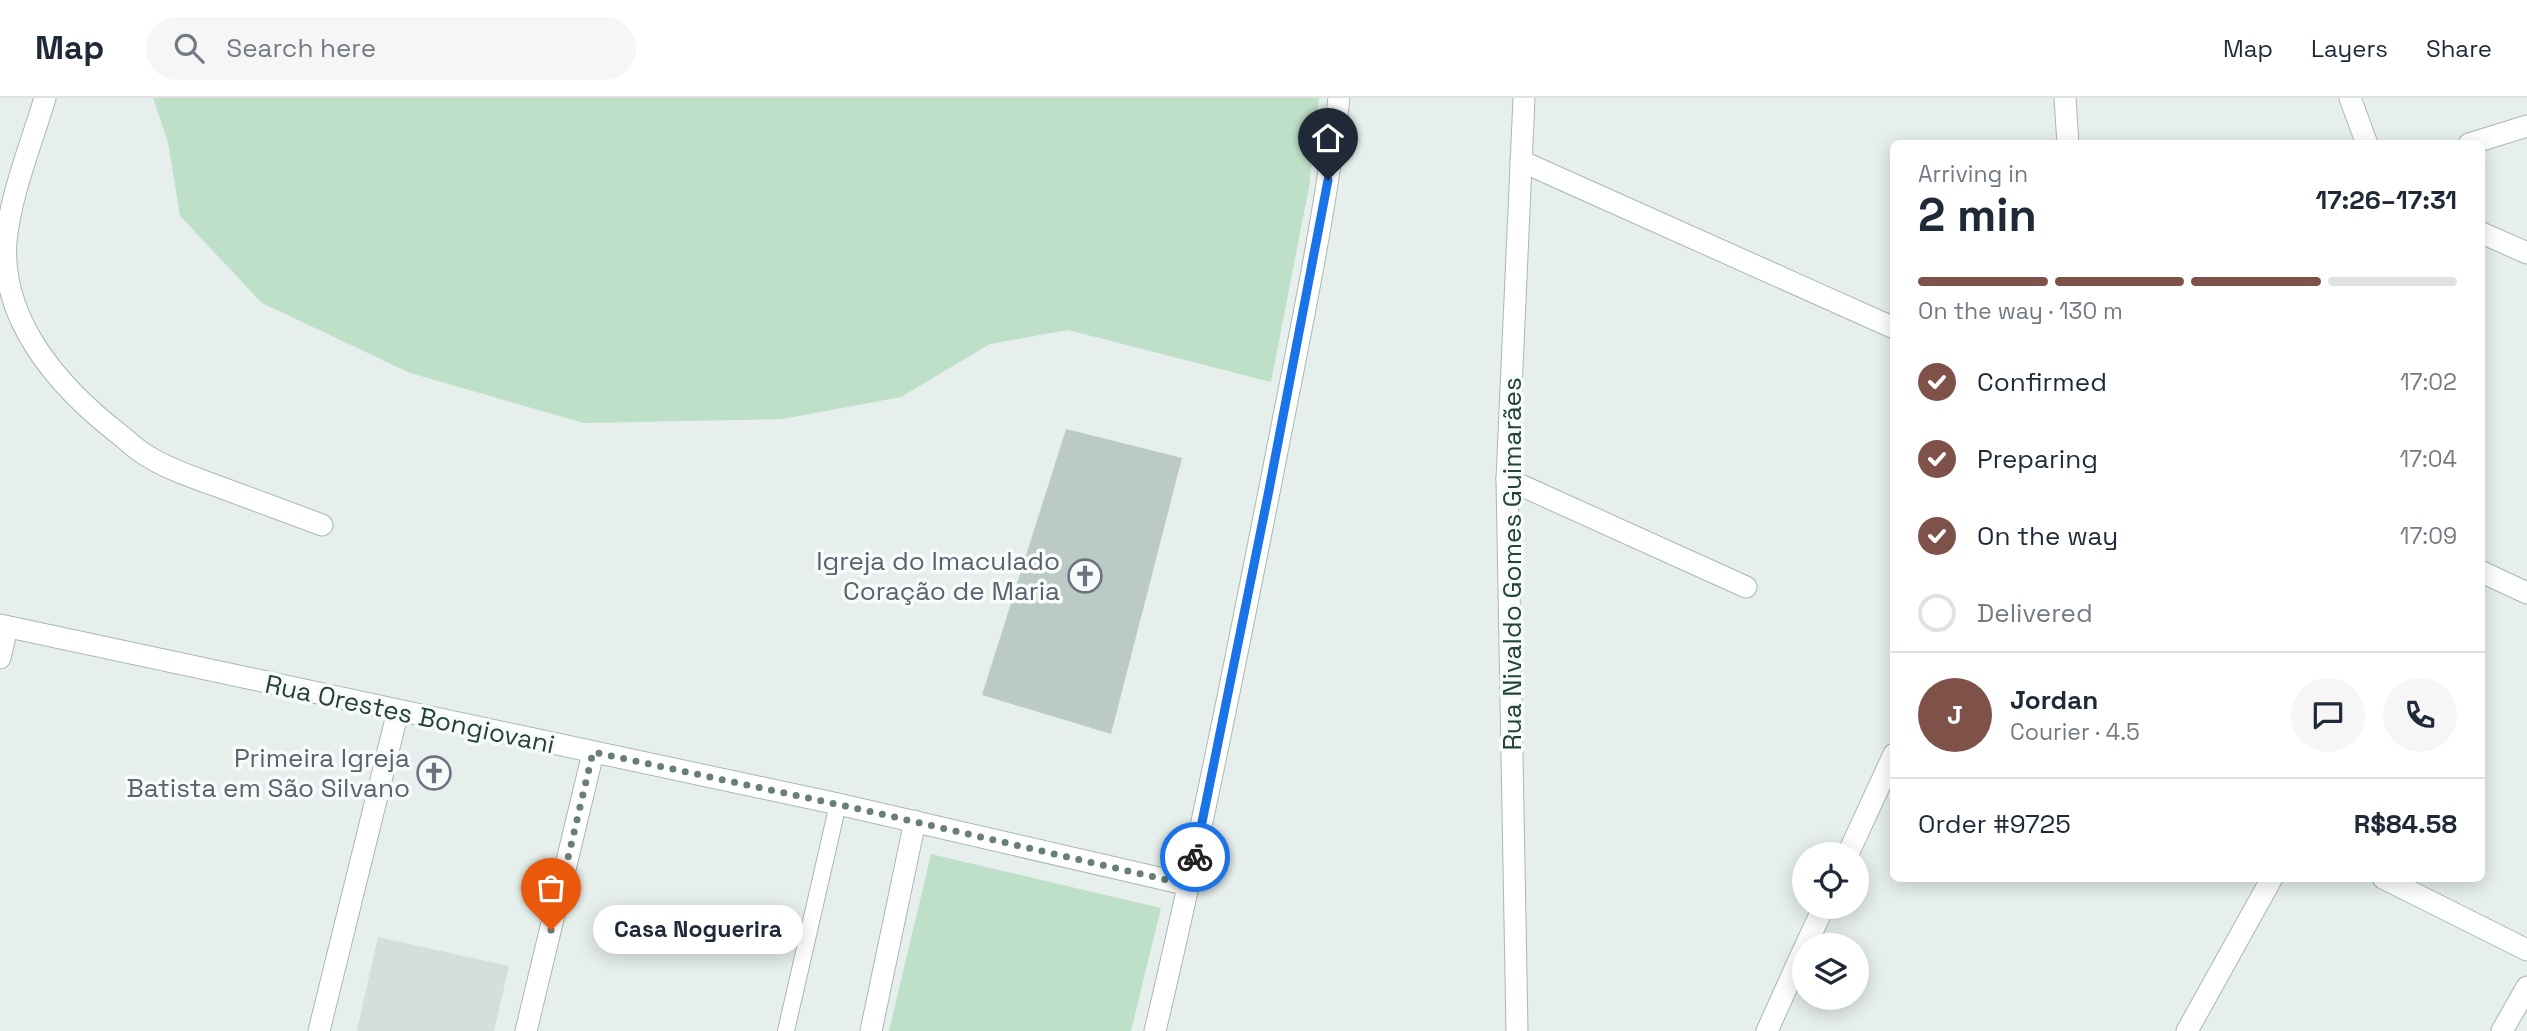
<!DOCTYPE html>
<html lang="en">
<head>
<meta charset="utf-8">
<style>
  body { margin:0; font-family:"Space Grotesk",sans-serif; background:#f6f6f7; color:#1f2937; height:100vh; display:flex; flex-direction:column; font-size:26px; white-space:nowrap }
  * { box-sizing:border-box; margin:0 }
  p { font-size:23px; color:#747a83 }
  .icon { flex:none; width:38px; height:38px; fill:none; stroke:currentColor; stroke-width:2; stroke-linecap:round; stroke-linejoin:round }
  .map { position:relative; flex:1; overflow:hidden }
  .drawer { position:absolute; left:1890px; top:42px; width:595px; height:742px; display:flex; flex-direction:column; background:#fff; border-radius:10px; box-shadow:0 4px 18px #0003 }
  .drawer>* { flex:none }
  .tools { position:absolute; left:1792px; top:744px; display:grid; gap:14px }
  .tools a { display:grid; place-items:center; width:77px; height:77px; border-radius:50%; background:#fff; box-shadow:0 4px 18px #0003; font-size:35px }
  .pin { position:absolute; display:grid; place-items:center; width:60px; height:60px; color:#fff; margin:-72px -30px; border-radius:50% 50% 50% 0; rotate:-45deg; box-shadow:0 0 7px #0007 }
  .pin .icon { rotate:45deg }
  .courier { position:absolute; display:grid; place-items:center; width:70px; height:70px; margin:-35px; border:5px solid #1a73e8; border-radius:50%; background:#fff; color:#222; box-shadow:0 2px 9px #0007 }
  .bubble { position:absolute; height:49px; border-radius:24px; background:#fff; box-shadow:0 4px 18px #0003; font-size:23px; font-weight:700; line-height:49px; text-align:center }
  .summary em { font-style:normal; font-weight:700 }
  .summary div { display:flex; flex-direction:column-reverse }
  .summary { display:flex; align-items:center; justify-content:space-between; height:119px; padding:0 28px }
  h1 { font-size:46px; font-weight:700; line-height:52px }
  .bar { display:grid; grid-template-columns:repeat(4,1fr); gap:10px 7px; align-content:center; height:84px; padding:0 28px }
  .bar i { height:9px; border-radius:5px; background:#e0e1e3 }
  .bar .current { background:#7f5249 }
  .bar p { grid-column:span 4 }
  .line { display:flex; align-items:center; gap:18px; padding:0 28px; border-top:2px solid #e0e1e3 }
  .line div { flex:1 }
  .round { display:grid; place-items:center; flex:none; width:74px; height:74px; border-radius:37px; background:#f6f6f7 }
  ol { padding:0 28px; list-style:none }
  li { display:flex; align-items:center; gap:21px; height:77px }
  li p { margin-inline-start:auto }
  li .icon { padding:7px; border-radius:50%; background:#7f5249; color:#fff; stroke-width:4 }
  li:last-child { color:#747a83 }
  li i { width:38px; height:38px; border:4px solid #e0e1e3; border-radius:50% }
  header { display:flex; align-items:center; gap:42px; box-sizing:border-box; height:98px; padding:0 35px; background:#fff; border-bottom:2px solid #e0e1e3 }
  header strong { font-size:33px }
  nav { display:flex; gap:38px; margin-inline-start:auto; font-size:24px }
  .search { width:490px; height:63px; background:#f6f6f7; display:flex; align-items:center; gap:18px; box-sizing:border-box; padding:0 24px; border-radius:38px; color:#747a83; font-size:26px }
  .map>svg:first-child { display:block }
  .built { fill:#d4dfda }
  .green { fill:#bfe0c8 }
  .building { fill:#bbcac4 }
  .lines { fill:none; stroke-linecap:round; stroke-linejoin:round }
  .lane-casing { stroke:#a8b8b2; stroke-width:18 }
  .street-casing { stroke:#a8b8b2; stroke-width:23 }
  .lane { stroke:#fff; stroke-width:16 }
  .street { stroke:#fff; stroke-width:21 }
  .done { stroke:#687f78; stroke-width:7; stroke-dasharray:0 12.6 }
  .route { stroke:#1a73e8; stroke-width:9 }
  .labels { text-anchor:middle; stroke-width:7; stroke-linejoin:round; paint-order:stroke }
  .worship-label { font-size:26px; fill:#5b616d; stroke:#f7fbf9; text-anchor:end }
  .street-label { font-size:26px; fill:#24423a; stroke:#f7fbf9 }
</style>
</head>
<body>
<header>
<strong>Map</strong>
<div class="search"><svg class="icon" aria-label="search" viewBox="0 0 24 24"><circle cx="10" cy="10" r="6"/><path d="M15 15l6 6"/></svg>Search here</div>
<nav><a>Map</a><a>Layers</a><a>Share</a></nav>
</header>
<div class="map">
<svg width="2527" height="933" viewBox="0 0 2527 933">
  <rect width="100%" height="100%" fill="#e6efeb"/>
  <path class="built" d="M378,839l131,29 -15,65h-137z"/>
  <g class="green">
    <path d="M153,0h1166l-10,89 -38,195 -203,-52 -78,14 -89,53 -118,22 -199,4 -174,-50 -148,-70 -82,-87 -12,-74z"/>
    <path d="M931,756l230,54 -30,123h-242z"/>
  </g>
  <path class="building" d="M1066,331l116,29 -71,276 -129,-39z"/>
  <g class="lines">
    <defs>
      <path id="lane" d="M786,933l52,-227"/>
      <g id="street">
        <path d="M45,0c-14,47 -34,95 -39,143 -6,81 55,148 113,193 10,8 19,17 30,23 21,13 46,21 68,29 35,13 70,26 105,39"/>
        <path d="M2065,0l3,46"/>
        <path d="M2350,0l17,46"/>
        <path d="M2469,46l58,-18"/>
        <path d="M1521,63l373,167"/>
        <path d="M2482,135l45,20"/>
        <path d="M1507,381l239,108"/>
        <path d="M2482,474l45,21"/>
        <path d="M0,527l838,179 351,81"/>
        <path d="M0,560l7,-31"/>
        <path d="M1848,756l46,-100"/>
        <path d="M2383,780l144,72"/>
        <path d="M1806,847l18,-39"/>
        <path d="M319,933l79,-320"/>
        <path d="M526,933l67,-278"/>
        <path d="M871,933l44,-210"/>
        <path d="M1155,933c44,-185 81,-372 118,-559 24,-124 51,-248 66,-374"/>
        <path d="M1517,933l-10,-552 17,-381"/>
        <path d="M1767,933l37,-82"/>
        <path d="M2187,933l85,-153"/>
        <path d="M2502,933l25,-44"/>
      </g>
    </defs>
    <use href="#lane" class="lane-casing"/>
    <use href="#street" class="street-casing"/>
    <use href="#lane" class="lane"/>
    <use href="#street" class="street"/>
  </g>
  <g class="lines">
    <path class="done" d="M551,832l42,-178 271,58 325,75 6,-28"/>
    <path class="route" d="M1195,759l73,-362 60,-315"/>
  </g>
  <defs>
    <symbol id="church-ring" viewBox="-11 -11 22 22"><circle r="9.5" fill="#f7fbf9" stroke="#6b7280" stroke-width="1.5"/><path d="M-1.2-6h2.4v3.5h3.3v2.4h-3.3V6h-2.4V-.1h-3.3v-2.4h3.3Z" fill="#6b7280"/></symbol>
  </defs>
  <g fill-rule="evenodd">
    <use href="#church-ring" x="1066" y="459" width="38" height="38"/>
    <use href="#church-ring" x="415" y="656" width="38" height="38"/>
  </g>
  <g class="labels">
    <g class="worship-label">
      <text x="1060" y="472">Igreja do Imaculado<tspan x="1060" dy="30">Coração de Maria</tspan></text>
      <text x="410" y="669">Primeira Igreja<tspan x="410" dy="30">Batista em São Silvano</tspan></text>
    </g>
    <g class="street-label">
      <text transform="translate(1512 466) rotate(-90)" y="9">Rua Nivaldo Gomes Guimarães</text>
      <text transform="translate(410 616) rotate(12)" y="9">Rua Orestes Bongiovani</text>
    </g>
  </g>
</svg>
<div class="tools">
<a><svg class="icon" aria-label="locate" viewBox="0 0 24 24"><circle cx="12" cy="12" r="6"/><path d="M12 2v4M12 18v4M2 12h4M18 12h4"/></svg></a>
<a><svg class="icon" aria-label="layers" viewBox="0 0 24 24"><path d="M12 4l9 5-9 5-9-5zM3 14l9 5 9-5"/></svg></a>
</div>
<div class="pin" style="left:551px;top:832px;background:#ea580c"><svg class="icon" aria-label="bag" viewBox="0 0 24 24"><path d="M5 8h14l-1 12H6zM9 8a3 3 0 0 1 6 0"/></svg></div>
<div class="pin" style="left:1328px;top:82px;background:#1f2937"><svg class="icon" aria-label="home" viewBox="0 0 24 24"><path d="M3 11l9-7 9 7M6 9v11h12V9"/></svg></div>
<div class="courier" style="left:1195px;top:759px"><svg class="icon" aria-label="bike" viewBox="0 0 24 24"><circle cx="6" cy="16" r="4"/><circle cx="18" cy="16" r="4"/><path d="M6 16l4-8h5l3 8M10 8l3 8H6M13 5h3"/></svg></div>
<div class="bubble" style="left:593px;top:807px;width:210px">Casa Noguerira</div>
<section class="drawer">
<div class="summary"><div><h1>2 min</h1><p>Arriving in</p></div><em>17:26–17:31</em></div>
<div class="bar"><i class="current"></i><i class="current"></i><i class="current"></i><i></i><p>On the way · 130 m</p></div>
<ol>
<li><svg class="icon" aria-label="check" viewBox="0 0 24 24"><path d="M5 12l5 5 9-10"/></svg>Confirmed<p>17:02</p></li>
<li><svg class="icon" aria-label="check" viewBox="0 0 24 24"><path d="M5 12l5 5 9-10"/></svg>Preparing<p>17:04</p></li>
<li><svg class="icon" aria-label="check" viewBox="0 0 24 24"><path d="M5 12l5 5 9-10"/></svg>On the way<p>17:09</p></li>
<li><i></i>Delivered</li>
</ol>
<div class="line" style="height:126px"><b class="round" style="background:#7f5249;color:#fff">J</b><div><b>Jordan</b><p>Courier · 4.5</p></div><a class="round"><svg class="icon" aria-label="chat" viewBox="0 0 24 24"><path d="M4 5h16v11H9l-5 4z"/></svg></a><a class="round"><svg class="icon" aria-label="phone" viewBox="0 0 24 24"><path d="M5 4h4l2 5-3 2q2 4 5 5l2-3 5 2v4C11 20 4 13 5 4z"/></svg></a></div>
<div class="line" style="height:91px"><div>Order #9725</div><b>R$84.58</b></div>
</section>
</div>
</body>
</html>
